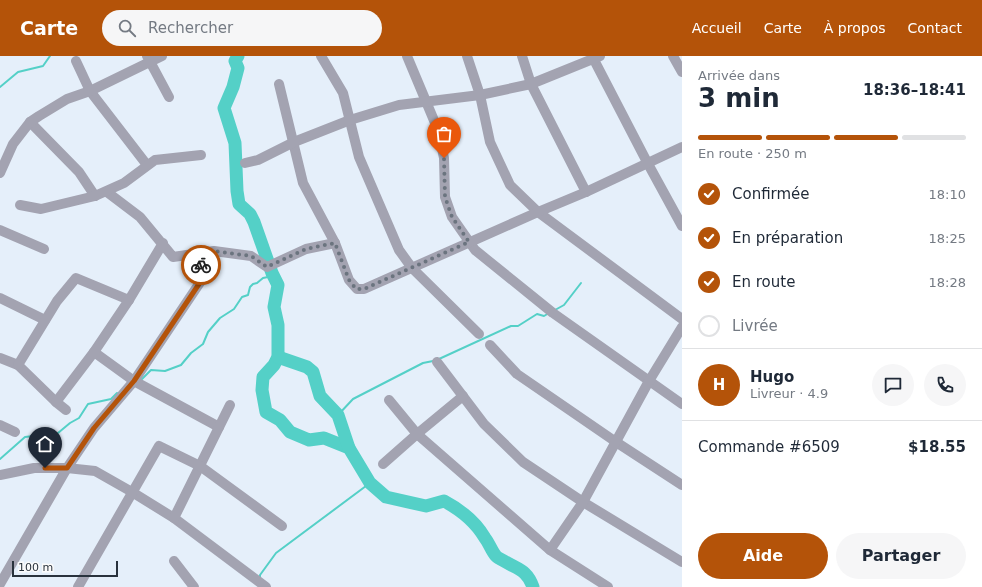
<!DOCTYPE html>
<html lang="fr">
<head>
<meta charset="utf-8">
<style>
  body { margin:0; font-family:"DejaVu Sans",sans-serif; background:#f6f6f7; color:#1f2937; height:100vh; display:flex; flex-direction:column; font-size:15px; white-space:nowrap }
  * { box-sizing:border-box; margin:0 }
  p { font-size:13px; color:#747a83 }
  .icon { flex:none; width:22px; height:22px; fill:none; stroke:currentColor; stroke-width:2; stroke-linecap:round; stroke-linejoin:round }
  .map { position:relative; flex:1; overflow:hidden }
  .panel { display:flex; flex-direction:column; background:#fff; width:300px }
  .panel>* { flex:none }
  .scale { position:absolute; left:12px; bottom:10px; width:106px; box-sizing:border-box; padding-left:4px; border:2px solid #29323d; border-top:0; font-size:11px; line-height:14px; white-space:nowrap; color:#29323d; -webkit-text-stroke:3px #fbfbfb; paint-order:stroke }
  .pin { position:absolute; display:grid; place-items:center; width:34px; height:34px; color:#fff; margin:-41px -17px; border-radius:50% 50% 50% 0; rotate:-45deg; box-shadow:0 0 4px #0007 }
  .pin .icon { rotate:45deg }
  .courier { position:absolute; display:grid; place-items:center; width:40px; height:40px; margin:-20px; border:3px solid #b45309; border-radius:50%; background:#fff; color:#222; box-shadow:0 1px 5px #0007 }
  .summary em { font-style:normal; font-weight:600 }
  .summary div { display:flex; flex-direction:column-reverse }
  .summary { display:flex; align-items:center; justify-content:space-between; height:68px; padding:0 16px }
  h1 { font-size:26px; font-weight:600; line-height:30px }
  .bar { display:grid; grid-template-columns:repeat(4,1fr); gap:6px 4px; align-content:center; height:48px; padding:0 16px }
  .bar i { height:5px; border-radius:3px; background:#e0e1e3 }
  .bar .active { background:#b45309 }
  .bar p { grid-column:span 4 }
  .line { display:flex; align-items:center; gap:10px; padding:0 16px; border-top:1px solid #e0e1e3 }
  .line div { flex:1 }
  .round { display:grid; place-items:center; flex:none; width:42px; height:42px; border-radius:21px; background:#f6f6f7 }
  ol { padding:0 16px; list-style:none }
  li { display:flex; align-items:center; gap:12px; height:44px }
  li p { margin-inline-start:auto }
  li .icon { padding:4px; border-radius:50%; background:#b45309; color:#fff; stroke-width:4 }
  li:last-child { color:#747a83 }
  li i { width:22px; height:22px; border:2px solid #e0e1e3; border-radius:50% }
  .cta { display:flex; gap:8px; margin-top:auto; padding:8px 16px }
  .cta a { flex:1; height:46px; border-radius:24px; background:#b45309; color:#fff; font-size:16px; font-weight:600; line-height:46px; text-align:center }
  .cta a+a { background:#f6f6f7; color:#1f2937 }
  header { display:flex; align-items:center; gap:24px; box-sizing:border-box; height:56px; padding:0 20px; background:#b45309; color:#fff }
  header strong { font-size:19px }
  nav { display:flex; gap:22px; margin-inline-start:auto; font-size:14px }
  .search { width:280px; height:36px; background:#f6f6f7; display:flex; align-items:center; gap:10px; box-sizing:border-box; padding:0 14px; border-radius:22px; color:#747a83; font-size:15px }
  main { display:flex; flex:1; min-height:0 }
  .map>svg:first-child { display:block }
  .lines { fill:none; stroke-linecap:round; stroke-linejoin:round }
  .stream { stroke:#54d0c7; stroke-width:2 }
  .river { stroke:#54d0c7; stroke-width:13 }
  .minor { stroke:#a3a3b1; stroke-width:10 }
  .done { stroke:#6b747f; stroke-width:4; stroke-dasharray:0 7.2 }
  .route { stroke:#b45309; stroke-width:5 }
</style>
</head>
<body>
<header>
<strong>Carte</strong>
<div class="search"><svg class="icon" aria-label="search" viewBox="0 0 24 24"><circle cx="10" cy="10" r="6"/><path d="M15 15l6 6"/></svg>Rechercher</div>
<nav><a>Accueil</a><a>Carte</a><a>À propos</a><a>Contact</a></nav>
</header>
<main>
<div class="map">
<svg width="682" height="531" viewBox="0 0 682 531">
  <rect width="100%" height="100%" fill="#e5effa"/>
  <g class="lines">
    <g class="stream">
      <path d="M0,31l18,-15 25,-6 7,-10"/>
      <path d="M555,254l9,-5 17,-22"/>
      <path d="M439,303l72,-33h7l19,-12 7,2 5,-3"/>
      <path d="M141,324l10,-10 14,1 16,-6 10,-12 12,-9 5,-12 12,-14 14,-9 8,-12 6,-2 2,-8 3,-3 4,-1 6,-5 5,-1 4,-4"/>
      <path d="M338,359l15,-16 70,-36 10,-2"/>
      <path d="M0,403l25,-22 33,-4 12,-10 9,-5 9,-14 23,-5 6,-6"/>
      <path d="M260,522v-3l16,-22 94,-70"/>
    </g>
    <g class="river">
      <path d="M238,0l-3,5 3,7 -5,19 -9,21 11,35 2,48 2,13 11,10 4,8 18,51 6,12 -4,22 4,18v32l-4,8 -11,12 -1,13 4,22 14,8 10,12 19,8 15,-2 25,10 21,35 16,14 40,9 18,-5c17,9 31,20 41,37 4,5 7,14 11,18 2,2 6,4 8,5 15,9 23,9 29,26"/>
      <path d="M278,301l29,10 6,5 7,24 18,19 11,33"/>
    </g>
    <g class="minor">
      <path d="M147,0l22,41"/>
      <path d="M321,0l22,37 16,64 40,93 13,18 67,66"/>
      <path d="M407,0l31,74 6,28 1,39 7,20 23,33 78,63 129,91"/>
      <path d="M467,0l13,39 10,47 20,43 28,27 144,107"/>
      <path d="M522,0l9,28 55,108"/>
      <path d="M592,0l55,106 35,64"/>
      <path d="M673,0l9,16"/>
      <path d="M76,5l14,30 57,74"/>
      <path d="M279,28l24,99 32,60 14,37 8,9h7l174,-77 48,-20 96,-45"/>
      <path d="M30,66l49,50 16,24"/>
      <path d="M245,107l13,-3 36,-18 56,-22 49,-15 81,-10 51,-11 69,-28"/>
      <path d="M0,117l13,-29 17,-22 9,-6 28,-17 23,-8 72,-35"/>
      <path d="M107,136l33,25 33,40 41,-6 37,5 16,11 39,-18 29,-6"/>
      <path d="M20,149l21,4 54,-13 29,-13 31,-23 46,-5"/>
      <path d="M0,174l44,19"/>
      <path d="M0,242l45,22"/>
      <path d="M490,289l27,29 99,68 66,43"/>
      <path d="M94,296l40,29 85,46"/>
      <path d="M0,302l18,7 38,37 10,8"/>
      <path d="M437,306l47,62 39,38 60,40 99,60"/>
      <path d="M18,309l39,-64 19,-23 53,22"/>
      <path d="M389,344l28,34 133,116 58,37"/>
      <path d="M56,346l38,-50 35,-52 34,-57"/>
      <path d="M0,369l15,7"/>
      <path d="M383,408l34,-30 46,-38"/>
      <path d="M0,419l34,-7h33l28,3 37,21 42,26 92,69"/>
      <path d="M174,462l56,-113"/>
      <path d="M550,494l33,-48 66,-121 33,-54"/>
      <path d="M174,505l20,26"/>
      <path d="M0,528l67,-116 27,-40 40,-47 67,-100 1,-29"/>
      <path d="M78,531l81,-141 41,20 82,60"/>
    </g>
  </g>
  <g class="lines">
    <path class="done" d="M201,209l1,-13 12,-1 37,5 16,11 39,-18 29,-6 14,37 7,9h8l105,-47 -17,-25 -7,-20 -1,-39"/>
    <path class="route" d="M45,412h22l27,-40 40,-47 67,-100v-16"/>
  </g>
</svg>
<div class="scale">100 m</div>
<div class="pin" style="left:444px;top:102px;background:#ea580c"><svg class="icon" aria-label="bag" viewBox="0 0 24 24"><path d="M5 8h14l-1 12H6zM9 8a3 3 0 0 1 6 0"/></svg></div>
<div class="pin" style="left:45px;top:412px;background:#1f2937"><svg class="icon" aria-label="home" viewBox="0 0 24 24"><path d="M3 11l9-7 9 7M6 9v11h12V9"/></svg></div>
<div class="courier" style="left:201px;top:209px"><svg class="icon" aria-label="bike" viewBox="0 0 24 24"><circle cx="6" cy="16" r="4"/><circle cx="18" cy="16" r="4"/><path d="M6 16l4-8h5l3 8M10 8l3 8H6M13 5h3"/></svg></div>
</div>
<section class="panel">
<div class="summary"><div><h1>3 min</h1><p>Arrivée dans</p></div><em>18:36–18:41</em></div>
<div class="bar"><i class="active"></i><i class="active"></i><i class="active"></i><i></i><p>En route · 250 m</p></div>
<ol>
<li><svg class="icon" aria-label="check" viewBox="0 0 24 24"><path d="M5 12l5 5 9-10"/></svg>Confirmée<p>18:10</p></li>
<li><svg class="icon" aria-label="check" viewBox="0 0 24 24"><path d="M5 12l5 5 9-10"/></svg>En préparation<p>18:25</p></li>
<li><svg class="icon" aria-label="check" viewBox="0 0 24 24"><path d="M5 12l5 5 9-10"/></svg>En route<p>18:28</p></li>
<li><i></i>Livrée</li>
</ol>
<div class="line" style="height:72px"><b class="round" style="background:#b45309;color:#fff">H</b><div><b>Hugo</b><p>Livreur · 4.9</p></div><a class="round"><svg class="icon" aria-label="chat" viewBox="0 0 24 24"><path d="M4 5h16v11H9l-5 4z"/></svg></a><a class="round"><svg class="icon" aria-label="phone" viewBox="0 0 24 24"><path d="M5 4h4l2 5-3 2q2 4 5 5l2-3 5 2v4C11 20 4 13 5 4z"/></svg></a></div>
<div class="line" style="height:52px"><div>Commande #6509</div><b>$18.55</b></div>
<div class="cta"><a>Aide</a><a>Partager</a></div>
</section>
</main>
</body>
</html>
